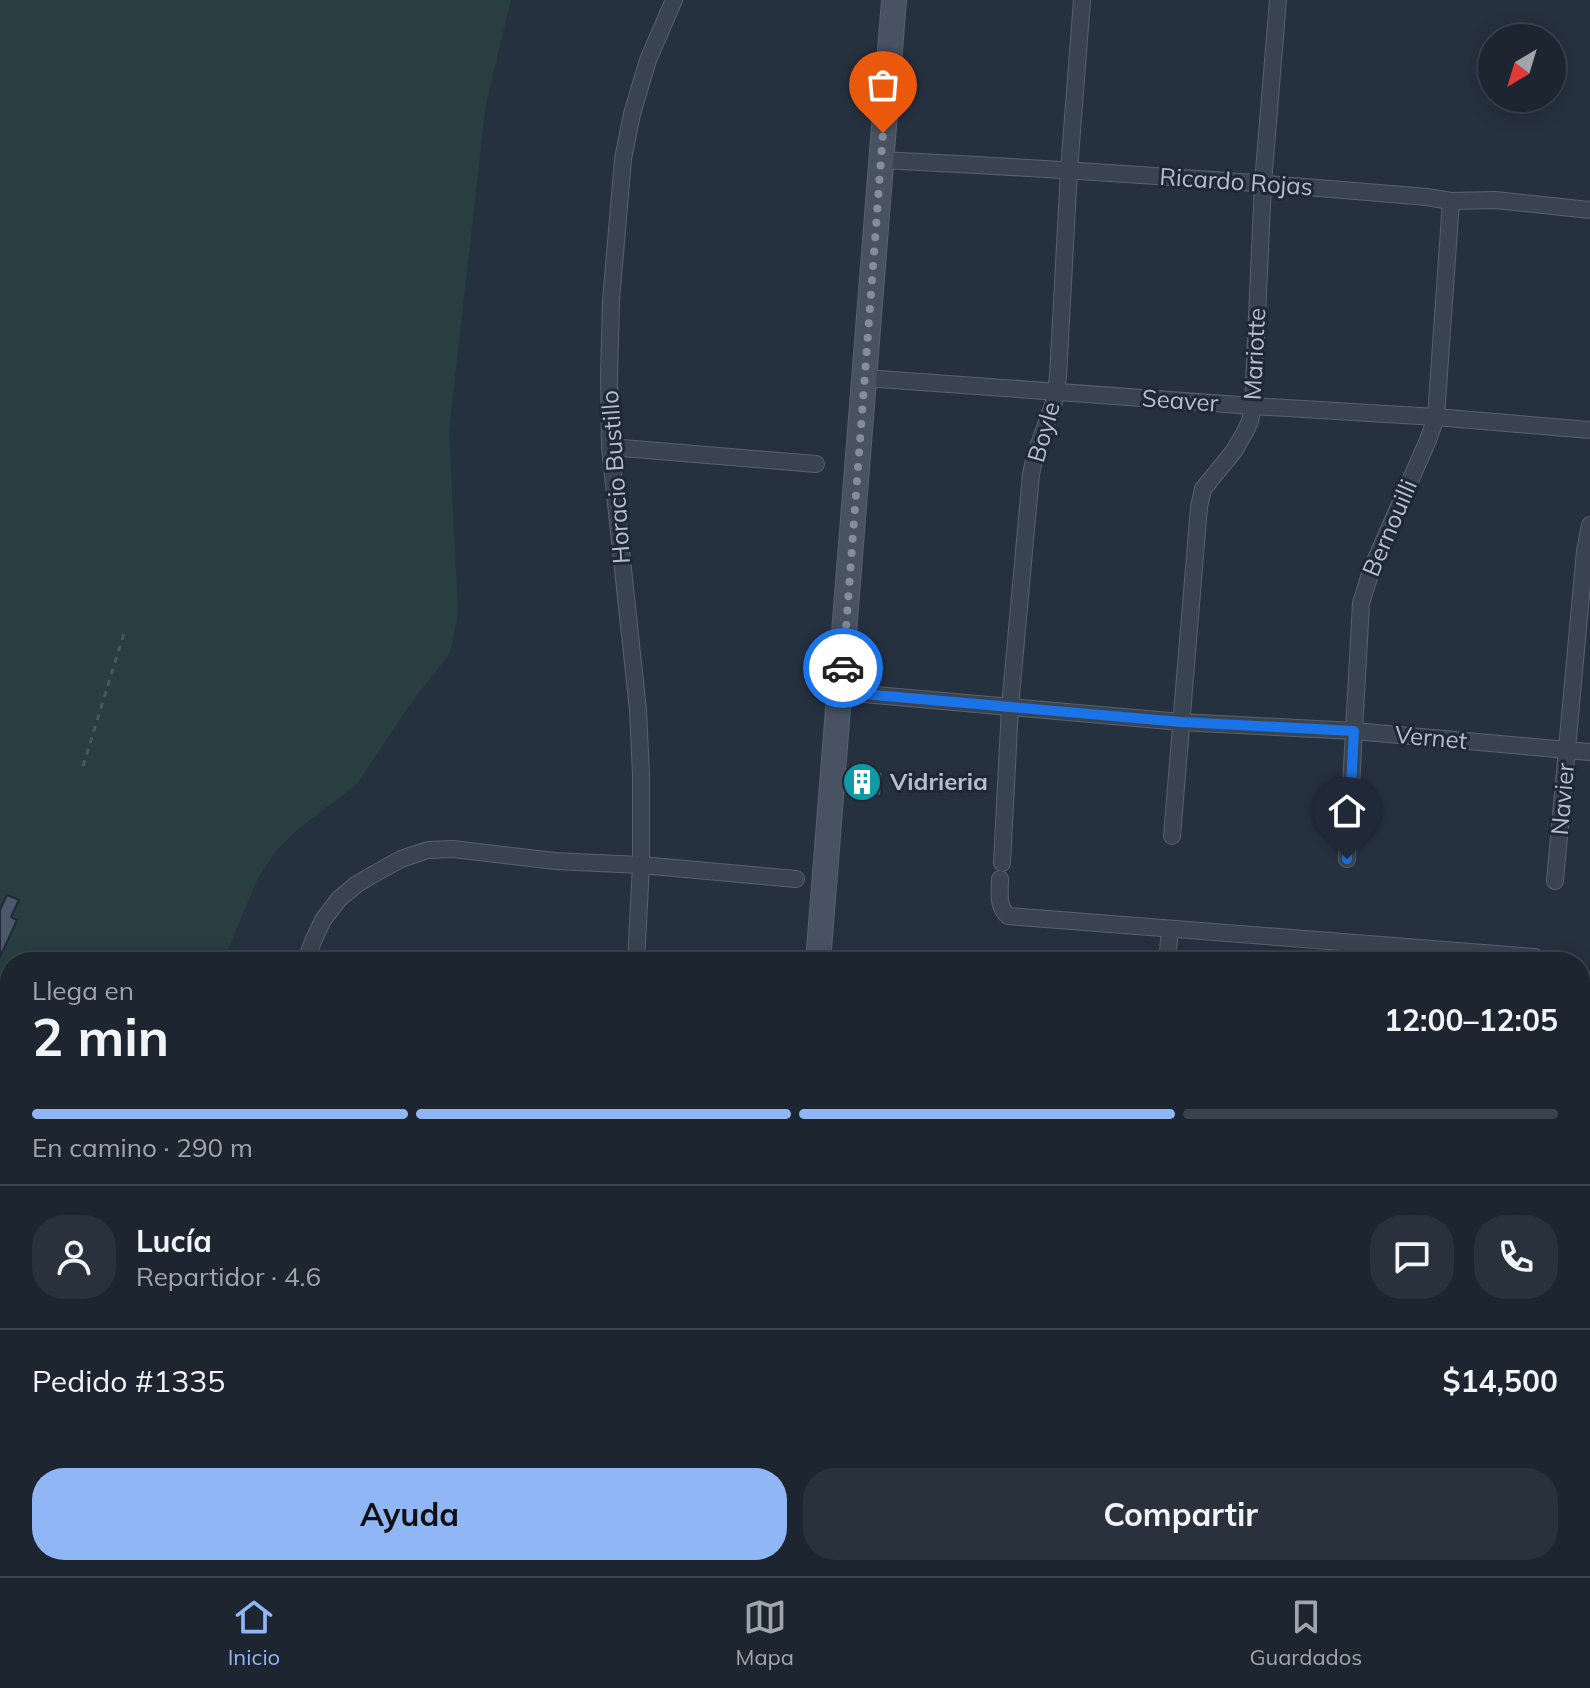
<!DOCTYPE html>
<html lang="es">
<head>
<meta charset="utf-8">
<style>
  body { margin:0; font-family:Mulish,sans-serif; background:#29313c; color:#f1f3f6; height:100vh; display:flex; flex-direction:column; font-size:30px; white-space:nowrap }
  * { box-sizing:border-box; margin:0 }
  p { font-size:26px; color:#a0a5ab }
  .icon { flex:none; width:44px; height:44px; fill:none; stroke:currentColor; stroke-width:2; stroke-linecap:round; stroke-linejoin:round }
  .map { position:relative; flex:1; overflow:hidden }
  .drawer { position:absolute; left:0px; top:952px; width:1590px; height:624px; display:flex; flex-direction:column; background:#1c2530; border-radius:32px 32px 0 0; box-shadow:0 4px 20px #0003,0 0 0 2px #3a424c }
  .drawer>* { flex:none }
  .needle { width:52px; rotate:218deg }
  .fabs { position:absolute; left:1478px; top:24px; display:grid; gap:16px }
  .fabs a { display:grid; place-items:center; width:88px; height:88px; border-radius:50%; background:#1c2530; box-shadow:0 4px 20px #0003,0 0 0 2px #3a424c; font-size:40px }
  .pin { position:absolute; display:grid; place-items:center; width:68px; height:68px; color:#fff; margin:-82px -34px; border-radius:50% 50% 50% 0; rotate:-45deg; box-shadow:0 0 8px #0007 }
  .pin .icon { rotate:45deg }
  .courier { position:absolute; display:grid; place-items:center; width:80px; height:80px; margin:-40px; border:6px solid #1a73e8; border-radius:50%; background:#fff; color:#222; box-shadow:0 2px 10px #0007 }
  .summary em { font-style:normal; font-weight:700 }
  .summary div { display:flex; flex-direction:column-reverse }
  .summary { display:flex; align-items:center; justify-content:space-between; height:136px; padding:0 32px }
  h1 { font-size:52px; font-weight:700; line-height:60px }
  .bar { display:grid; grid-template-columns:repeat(4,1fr); gap:12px 8px; align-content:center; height:96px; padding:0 32px }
  .bar i { height:10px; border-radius:6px; background:#3a424c }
  .bar .active { background:#90b6f6 }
  .bar p { grid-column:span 4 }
  .line { display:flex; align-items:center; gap:20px; padding:0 32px; border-top:2px solid #3a424c }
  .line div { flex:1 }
  .round { display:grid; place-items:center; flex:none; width:84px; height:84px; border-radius:32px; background:#29313c }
  .button { display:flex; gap:16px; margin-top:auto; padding:16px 32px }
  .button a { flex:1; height:92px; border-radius:32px; background:#90b6f6; color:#111; font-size:32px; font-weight:700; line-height:92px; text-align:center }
  .button a+a { background:#29313c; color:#f1f3f6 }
  .dock { display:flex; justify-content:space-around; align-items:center; height:112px; border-top:2px solid #3a424c; background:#1c2530; font-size:22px; color:#a0a5ab }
  .dock a { display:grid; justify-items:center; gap:4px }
  .dock .active { color:#90b6f6 }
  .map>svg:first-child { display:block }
  .green { fill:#283e41 }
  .building { fill:#4c5869; stroke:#212a37; stroke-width:2 }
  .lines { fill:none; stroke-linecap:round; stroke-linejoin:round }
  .street-casing { stroke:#58616d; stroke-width:18 }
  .secondary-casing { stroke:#58616d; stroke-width:26 }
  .path { stroke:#465a5e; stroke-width:3; stroke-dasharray:6 6; stroke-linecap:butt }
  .street { stroke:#3a4350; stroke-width:16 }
  .secondary { stroke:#485263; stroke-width:24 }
  .done { stroke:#848d9a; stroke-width:8; stroke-dasharray:0 14.4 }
  .route { stroke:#1a73e8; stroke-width:10 }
  .labels { text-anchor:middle; stroke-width:6; stroke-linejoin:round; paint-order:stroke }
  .street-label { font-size:24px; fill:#b7beca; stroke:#1f2835 }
  .poi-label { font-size:24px; font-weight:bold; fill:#b7beca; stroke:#1f2835; text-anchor:start }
</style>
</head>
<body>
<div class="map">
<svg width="1590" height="1576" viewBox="0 0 1590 1576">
  <rect width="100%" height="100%" fill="#263140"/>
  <path class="green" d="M0,0h511l-25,103 -37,328 9,181 -8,41 -42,54 -52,78 -58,44 -22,22 -19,29 -34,82h-213v236l-10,-12z"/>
  <g class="building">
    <path d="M848,768l35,4 -2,24 -35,-4z"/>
    <path d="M7,895l12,5 -8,17 6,3 -17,37v-47z"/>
  </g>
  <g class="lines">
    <defs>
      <g id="street">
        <path d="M881,160c182,9 364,21 546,37l24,4 44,-1 95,10"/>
        <path d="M865,378l388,28 183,11 154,13"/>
        <path d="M610,447l206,17"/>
        <path d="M841,692l340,30 173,9 236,21"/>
        <path d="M1172,836l27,-329 4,-18 31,-38 12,-21 4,-9 3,-15 10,-223 15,-183"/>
        <path d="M1347,859l14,-256 11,-35 56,-128 8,-23 15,-216"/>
        <path d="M1002,863l8,-156 21,-233 4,-18 19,-54 4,-25 11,-207 13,-170"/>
        <path d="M1000,879c0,14 -3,27 8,37l527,41 8,5"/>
        <path d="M1555,881l30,-330 5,-26"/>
        <path d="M305,962l9,-23 9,-19 16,-21 18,-15 17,-10 27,-15 27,-9 25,-1 102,12 86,4 155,14"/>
        <path d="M636,962l5,-97v-90l-3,-65 -28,-263 -1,-70 2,-76 12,-142 9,-45 16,-54 26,-60"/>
        <path d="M1167,962l3,-33"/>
        <path d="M1580,1289l10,4"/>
        <path d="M0,1347l10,6"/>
        <path d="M1580,1349l10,1"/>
        <path d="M10,1366l-2,6 2,8"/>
        <path d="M1495,1566l95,7"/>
        <path d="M13,1576l1,-10"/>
        <path d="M478,1576l1,-10"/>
        <path d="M1058,1576l1,-10"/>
        <path d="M1297,1576l1,-10"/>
      </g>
      <g id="secondary">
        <path d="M818,962l76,-962"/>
        <path d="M773,1576l1,-10"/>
      </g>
    </defs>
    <use href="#street" class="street-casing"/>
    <use href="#secondary" class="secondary-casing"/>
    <path class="path" d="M83,766l41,-133"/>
    <use href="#street" class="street"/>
    <use href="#secondary" class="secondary"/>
  </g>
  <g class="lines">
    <path class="done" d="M843,668l40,-535"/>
    <path class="route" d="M843,668l-2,24 340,30 173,9 -7,128"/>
  </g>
  <defs>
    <symbol id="building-disc" viewBox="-11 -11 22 22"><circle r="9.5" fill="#0f9aa8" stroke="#1f2835"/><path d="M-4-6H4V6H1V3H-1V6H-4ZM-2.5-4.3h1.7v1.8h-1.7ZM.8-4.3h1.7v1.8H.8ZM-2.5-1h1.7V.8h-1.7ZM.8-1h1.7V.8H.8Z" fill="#fff"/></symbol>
  </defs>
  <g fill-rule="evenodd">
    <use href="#building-disc" x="840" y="760" width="44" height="44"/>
  </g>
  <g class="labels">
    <g class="street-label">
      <text transform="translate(1236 182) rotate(4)" y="8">Ricardo Rojas</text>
      <text transform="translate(1255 354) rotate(-87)" y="8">Mariotte</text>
      <text transform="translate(1180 401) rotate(4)" y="8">Seaver</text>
      <text transform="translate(1044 432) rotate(-74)" y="8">Boyle</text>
      <text transform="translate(616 477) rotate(-94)" y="8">Horacio Bustillo</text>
      <text transform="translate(1390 528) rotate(-67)" y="8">Bernouilli</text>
      <text transform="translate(1431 738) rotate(5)" y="8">Vernet</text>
      <text transform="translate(1563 799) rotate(-85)" y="8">Navier</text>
    </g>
    <g class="poi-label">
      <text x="890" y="790">Vidrieria</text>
    </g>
  </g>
</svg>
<div class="fabs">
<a><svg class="needle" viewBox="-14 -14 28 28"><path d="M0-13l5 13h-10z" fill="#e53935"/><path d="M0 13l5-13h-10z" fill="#a0a5ab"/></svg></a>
</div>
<div class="pin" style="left:883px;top:133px;background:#ea580c"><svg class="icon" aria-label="bag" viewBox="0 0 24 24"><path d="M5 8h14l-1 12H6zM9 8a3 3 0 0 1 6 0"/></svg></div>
<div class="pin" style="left:1347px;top:859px;background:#1f2937"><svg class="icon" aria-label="home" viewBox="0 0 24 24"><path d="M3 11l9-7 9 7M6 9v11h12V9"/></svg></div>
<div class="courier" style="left:843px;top:668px"><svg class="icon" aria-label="car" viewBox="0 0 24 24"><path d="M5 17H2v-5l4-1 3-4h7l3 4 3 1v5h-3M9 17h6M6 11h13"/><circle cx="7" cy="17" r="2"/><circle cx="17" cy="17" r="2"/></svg></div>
<section class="drawer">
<div class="summary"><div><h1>2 min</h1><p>Llega en</p></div><em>12:00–12:05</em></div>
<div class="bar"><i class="active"></i><i class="active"></i><i class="active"></i><i></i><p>En camino · 290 m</p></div>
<div class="line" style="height:144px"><a class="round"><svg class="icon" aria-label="person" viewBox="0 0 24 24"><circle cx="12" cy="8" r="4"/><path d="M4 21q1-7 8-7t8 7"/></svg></a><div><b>Lucía</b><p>Repartidor · 4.6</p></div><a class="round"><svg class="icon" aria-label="chat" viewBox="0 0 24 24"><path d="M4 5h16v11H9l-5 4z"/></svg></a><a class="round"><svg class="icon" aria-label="phone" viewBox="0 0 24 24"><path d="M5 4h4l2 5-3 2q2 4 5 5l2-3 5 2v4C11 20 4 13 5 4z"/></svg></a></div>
<div class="line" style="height:104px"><div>Pedido #1335</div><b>$14,500</b></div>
<div class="button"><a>Ayuda</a><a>Compartir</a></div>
</section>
</div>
<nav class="dock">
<a class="active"><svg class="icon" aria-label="home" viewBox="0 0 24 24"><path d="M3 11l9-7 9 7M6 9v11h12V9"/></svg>Inicio</a>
<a><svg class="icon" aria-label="map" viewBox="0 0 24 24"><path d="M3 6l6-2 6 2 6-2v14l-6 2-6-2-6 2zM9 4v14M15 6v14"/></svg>Mapa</a>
<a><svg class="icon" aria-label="saved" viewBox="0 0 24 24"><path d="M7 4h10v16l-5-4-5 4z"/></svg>Guardados</a>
</nav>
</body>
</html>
